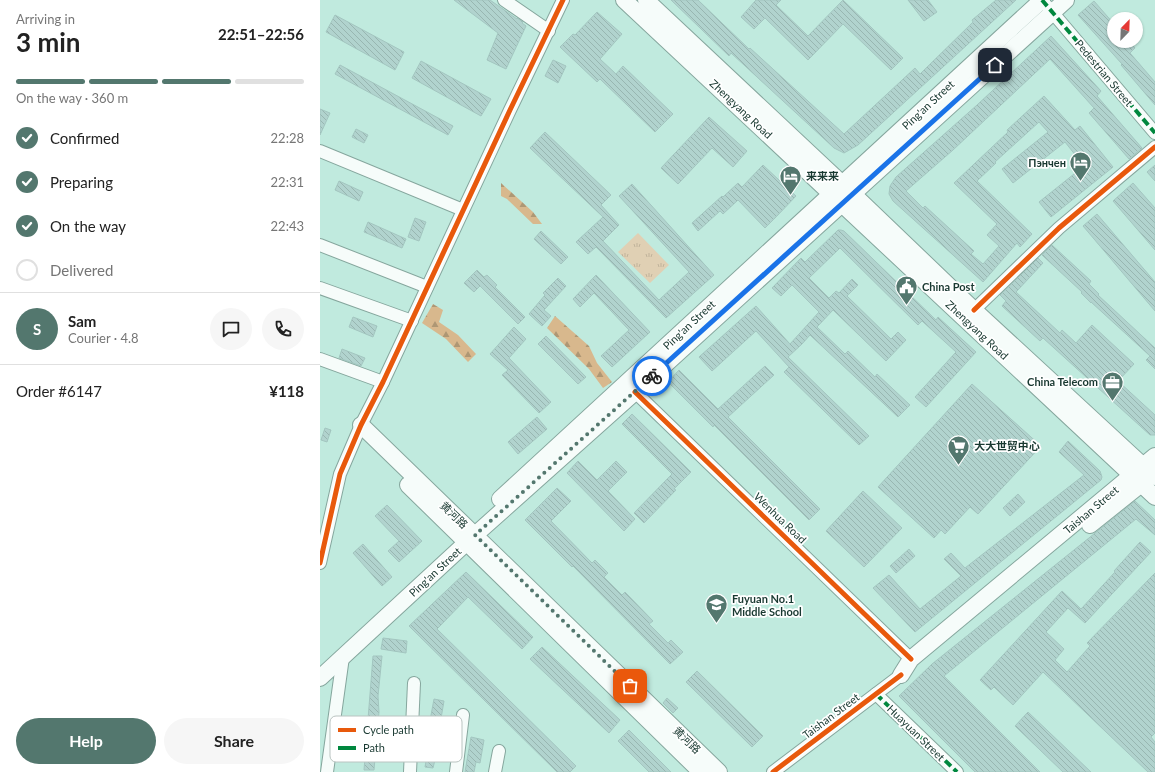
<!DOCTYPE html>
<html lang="en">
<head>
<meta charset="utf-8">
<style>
  body { margin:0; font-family:Lato,"Noto Sans SC",sans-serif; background:#f6f6f6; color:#222; height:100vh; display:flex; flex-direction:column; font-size:15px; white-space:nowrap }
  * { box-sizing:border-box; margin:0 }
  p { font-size:13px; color:#767676 }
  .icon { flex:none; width:22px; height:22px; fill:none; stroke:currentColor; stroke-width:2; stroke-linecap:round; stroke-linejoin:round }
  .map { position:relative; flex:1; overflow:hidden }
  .panel { display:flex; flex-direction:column; background:#fff; width:320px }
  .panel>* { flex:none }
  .needle { width:26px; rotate:23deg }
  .buttons { position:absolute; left:787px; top:12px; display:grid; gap:8px }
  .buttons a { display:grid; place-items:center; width:36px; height:36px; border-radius:50%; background:#fff; box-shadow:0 1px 3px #0004; font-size:20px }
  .pin { position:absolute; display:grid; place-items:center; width:34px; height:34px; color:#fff; margin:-17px; border-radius:8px; box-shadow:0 2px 6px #0006 }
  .courier { position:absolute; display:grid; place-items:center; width:40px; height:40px; margin:-20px; border:3px solid #1a73e8; border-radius:50%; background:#fff; color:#222; box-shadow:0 1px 5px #0007 }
  .summary em { font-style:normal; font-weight:700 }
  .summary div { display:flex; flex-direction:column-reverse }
  .summary { display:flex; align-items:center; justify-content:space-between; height:68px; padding:0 16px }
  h1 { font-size:26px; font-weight:700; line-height:30px }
  .bar { display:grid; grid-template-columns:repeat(4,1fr); gap:6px 4px; align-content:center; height:48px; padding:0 16px }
  .bar i { height:5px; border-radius:3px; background:#e0e0e0 }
  .bar .on { background:#53776e }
  .bar p { grid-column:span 4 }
  .line { display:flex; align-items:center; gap:10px; padding:0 16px; border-top:1px solid #e0e0e0 }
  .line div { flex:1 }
  .round { display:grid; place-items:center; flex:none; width:42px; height:42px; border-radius:21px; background:#f6f6f6 }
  ol { padding:0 16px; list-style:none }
  li { display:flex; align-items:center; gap:12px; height:44px }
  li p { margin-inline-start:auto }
  li .icon { padding:4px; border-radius:50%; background:#53776e; color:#fff; stroke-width:4 }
  li:last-child { color:#767676 }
  li i { width:22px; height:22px; border:2px solid #e0e0e0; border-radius:50% }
  .primary-button { display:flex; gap:8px; margin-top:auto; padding:8px 16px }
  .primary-button a { flex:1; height:46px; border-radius:24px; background:#53776e; color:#fff; font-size:16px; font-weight:700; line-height:46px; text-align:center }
  .primary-button a+a { background:#f6f6f6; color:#222 }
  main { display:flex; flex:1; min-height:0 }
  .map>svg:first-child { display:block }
  .grass { fill:url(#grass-tufts) }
  .forest { fill:url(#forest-firs) }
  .building { fill:url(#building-back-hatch); stroke:#a3c6c0 }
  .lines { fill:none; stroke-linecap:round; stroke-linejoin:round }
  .minor-casing { stroke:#85a69d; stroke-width:14 }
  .major-casing { stroke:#85a69d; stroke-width:18 }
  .minor { stroke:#f6fcfa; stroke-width:12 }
  .major { stroke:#f6fcfa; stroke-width:16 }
  .quiet { stroke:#00873e; stroke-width:4; stroke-dasharray:8 4; stroke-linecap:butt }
  .cycleway-casing { stroke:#fff; stroke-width:8 }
  .cycleway { stroke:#e8590c; stroke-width:5 }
  .done { stroke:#53776e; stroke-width:4; stroke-dasharray:0 7.2 }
  .route { stroke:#1a73e8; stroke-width:5 }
  .labels { text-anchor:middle; stroke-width:3.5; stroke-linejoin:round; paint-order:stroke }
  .street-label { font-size:11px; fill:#193931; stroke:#fff }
  .poi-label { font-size:11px; font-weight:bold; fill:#193931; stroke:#fff; text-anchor:start }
  .key { fill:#fff; stroke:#bac4c1; stroke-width:1 }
  .key-label { font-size:11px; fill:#193931 }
</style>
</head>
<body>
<main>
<section class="panel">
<div class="summary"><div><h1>3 min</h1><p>Arriving in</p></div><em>22:51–22:56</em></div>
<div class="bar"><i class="on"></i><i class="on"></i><i class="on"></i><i></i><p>On the way · 360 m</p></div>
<ol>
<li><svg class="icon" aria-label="check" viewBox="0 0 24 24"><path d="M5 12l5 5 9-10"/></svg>Confirmed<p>22:28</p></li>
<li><svg class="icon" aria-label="check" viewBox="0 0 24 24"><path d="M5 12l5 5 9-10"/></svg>Preparing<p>22:31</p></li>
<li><svg class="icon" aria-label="check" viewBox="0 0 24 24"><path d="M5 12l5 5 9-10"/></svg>On the way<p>22:43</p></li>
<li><i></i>Delivered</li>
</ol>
<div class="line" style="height:72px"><b class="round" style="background:#53776e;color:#fff">S</b><div><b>Sam</b><p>Courier · 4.8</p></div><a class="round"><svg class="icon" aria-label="chat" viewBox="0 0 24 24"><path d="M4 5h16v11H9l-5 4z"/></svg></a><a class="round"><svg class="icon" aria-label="phone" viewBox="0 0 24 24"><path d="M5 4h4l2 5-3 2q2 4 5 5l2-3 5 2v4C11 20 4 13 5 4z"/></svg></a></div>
<div class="line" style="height:52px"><div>Order #6147</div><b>¥118</b></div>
<div class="primary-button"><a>Help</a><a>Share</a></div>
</section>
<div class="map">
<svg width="835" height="772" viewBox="0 0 835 772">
  <defs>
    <pattern id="grass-tufts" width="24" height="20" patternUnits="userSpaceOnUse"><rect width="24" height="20" fill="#e0d0b4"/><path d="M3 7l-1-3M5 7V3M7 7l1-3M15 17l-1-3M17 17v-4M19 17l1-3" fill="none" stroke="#c0b39b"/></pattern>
    <pattern id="forest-firs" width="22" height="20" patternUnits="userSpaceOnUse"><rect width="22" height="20" fill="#d8b88d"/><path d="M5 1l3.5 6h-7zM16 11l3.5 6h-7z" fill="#ae9774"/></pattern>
    <pattern id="building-back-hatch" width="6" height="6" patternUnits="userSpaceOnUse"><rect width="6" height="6" fill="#b1d3ce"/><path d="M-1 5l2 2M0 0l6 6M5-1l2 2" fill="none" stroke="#98b6b1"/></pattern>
  </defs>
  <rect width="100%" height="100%" fill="#c0eade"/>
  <path class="grass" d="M318,233l31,32 -19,18 -32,-31z"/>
  <g class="forest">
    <path d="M181,183l32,29 9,12h-9l-26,-25 -6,-3z"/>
    <path d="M113,304l10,6 -4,12 19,13 18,19 -8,8 -22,-23 -24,-16z"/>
    <path d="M235,316l34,30 8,17 15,19 -9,6 -14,-19 -42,-41z"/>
  </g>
  <g class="building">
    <path d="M134,0h36l27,19v-1l6,4 -1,1 4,3 -20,43 -19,-9 11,-27z"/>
    <path d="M351,0h27l51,49 1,-1 94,86 71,-66 5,6 53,-52 -1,-2 24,-20h20l-158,145 -14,8 -10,-5 -103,-95 -2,3z"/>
    <path d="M436,0h25l-5,5 32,31 35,-36 60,58 -12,12 -48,-46 -35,36 -43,-42 -11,11 -13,-12z"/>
    <path d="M588,0h20l9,12 -13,9z"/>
    <path d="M774,1l20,23v17h15l6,7 -5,5 25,29v23l-34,-40 1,-1 -44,-49z"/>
    <path d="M277,12l25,22 -22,25 16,15 7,-8 50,48 -18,18 -55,-53 -3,3 -37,-35 13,-13 2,1z"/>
    <path d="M15,15l69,37 -9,18 -69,-38z"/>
    <path d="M731,36l50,55 -4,5 45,52 -13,11 -40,-46 5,-5 -44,-49 -97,91 -47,41 17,17 2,-2 49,45 -3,3 12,10 16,-18 -12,-11 10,-11 -43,-41 54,-51 -1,-2 37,-34 31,34 5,-4 33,41 -62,50 -12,-15 45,-36 -19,-24 -52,41 -11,-14 46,-37 -9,-10 -44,40 1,1 -19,18 55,53 -12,13 -3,-4 -34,39 -90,-81 -4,-7 1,-8 6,-9 81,-72z"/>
    <path d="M233,60l13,6 -8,17 -13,-7z"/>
    <path d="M101,61l70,38 -10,17 -69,-38z"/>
    <path d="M20,65l113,61 -5,9 -113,-61z"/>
    <path d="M0,109l10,4 -10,22z"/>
    <path d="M389,117l38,34 -14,16 -21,-19 -34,36 -17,-16z"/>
    <path d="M36,129l12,6 -4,8 -12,-6z"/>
    <path d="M225,132l66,63 -10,10 18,20 -16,16 56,59 30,-28 -70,-76 13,-12 82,91 -48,43 -70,-71 -8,7 -12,-12 27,-25 -73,-69z"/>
    <path d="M443,165l33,31 -20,21 -11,11 -27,-28 -15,14 -3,-3 -22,20 -6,-8 30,-27 1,1 15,-14 4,4z"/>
    <path d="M835,165v16l-8,-9z"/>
    <path d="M19,181l24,11 -4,9 -24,-11z"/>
    <path d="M813,183l22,25v42l-42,-49z"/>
    <path d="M777,214l58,68v29l-72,-85z"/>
    <path d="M95,218l11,4 -7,19 -11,-4z"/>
    <path d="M48,222l38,17 -4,9 -38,-16z"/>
    <path d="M518,230h3l3,1 92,89 2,-3 38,35 -50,55 -11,-10 41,-45 -34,-31 -4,4 -78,-77 -31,30 20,20 7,-7 3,2 13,-14 6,6 -11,11 44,43 7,-7 8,8 -20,21 -53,-51 -16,17 28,27 3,-3 27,26 2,-3 33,31 -12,12 -88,-82 -8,9 -14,13 81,79 -10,9 -75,-73 5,-5 -33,-36 -44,40 -13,-14 57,-51 34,38 29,-32 -27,-27 -11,11 -9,-8 29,-30 4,4z"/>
    <path d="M221,231l27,26 -7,7 -27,-25z"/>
    <path d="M732,245l39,36 -2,3 10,10 -1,1 57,53v21l-9,-9 4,-4 -59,-54v1l-10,-10 1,-1 -40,-37z"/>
    <path d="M718,258l5,5 -27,29 44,41 2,-3 14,13 16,-18 42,39 -16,17 37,34v20h-5l-107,-97 -3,3 -38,-35 4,-5 -6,-6z"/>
    <path d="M157,270l7,7 3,-2 10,10 -2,2 30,30 -7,7 -38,-38 -6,6 -10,-9z"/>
    <path d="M276,275l54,57 -38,35 -11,-11 28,-26 -35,-37 -14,14 -7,-8z"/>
    <path d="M238,278l8,8 -22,24 7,6 -9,10 -13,-12 16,-19 -2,-2z"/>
    <path d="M33,317l24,9 -4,11 -24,-10z"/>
    <path d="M194,327l12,12 -17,19 42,44 -12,11 -37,-38 6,-5 -18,-16z"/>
    <path d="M226,336l40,41 -8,7 -40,-40z"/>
    <path d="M22,349l23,9 -4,8 -22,-8z"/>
    <path d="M445,366l9,9 -46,42 92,92 -11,11 -95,-95 -1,2 -45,-45 11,-12 39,39z"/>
    <path d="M652,384l69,62 -63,68 -8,-7 -25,27 -4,-4 -7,8 -56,-51z"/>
    <path d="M312,414l59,58 -17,17 2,1 -32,33 -10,-10 38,-39 -50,-50z"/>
    <path d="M217,417l10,12 -29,25 -10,-12z"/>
    <path d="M5,428l6,2 -4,12 -6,-2z"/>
    <path d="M748,441l32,30 2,6 -1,3 -186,152 -42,-44 16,-13 31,34 41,-33 -17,-17 7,-6 14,15 119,-93 -25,-23z"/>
    <path d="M258,461l19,19 19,-19 11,11 -19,19 27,28 -11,12 -57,-58z"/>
    <path d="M237,488l14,13 -20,20 41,42 3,-3 13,13 -4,4 18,18 3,-3 28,29 -4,3 19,19 3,-3 12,12 -13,12 -97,-98 -1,1 -47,-47z"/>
    <path d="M543,491l39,37 -38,39 -38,-36z"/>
    <path d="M698,494l7,8 -15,14 -7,-8z"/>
    <path d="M815,501l20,19v15l-19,-16 -192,157 96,96h-65l-76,-76 33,-32z"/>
    <path d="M67,505l35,36 -23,21 -11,-11 11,-10 -24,-25z"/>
    <path d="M820,542l11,10 -66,71 -17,-15 -22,24 18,17 -9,11 12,12 23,-26 -3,-3 68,-70v160l-4,4 4,5v30h-7l-105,-100 -30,33 -19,-18 -3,3 -11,-10 82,-89 19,18 34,-37 -1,-1z"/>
    <path d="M43,544l29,33 -10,9 -29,-33z"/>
    <path d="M589,549l6,7 -19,17 -6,-7z"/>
    <path d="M146,572l67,65 -11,12 -54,-52 -31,32 139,137 -6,6h-13l-148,-146z"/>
    <path d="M63,638l24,3 -1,12 -25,-4z"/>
    <path d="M222,647l78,73 -11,13 -79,-74z"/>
    <path d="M53,656h9l-4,40 1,16 -5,58h-10z"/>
    <path d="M377,671l66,65 -11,11 -66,-65z"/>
    <path d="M347,698l11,10 -5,5 -10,-10z"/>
    <path d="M114,699l10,2 -5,29 3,1 -9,37 -8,-1 7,-41h-3z"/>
    <path d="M708,712l63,60h-28l-48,-46z"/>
    <path d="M309,730l42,42h-22l-31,-31z"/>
    <path d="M151,737l13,3 -4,23 -4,-1 -2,10h-9z"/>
  </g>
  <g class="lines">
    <defs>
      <g id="minor">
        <path d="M184,0l45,31"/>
        <path d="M727,6l108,127"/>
        <path d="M0,151l143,59"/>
        <path d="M0,245l107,42"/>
        <path d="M0,288l92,33"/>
        <path d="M654,310l85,-82 96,-81"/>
        <path d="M0,359l63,23"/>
        <path d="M315,392l276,267"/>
        <path d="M0,563l20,-89 21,-49 22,-43 127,-272 53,-110"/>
        <path d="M556,694l81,78"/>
        <path d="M7,772l16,-115"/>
        <path d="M90,772l4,-89"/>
        <path d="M136,772l7,-57"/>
        <path d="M175,772l4,-21"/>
        <path d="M453,772l128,-97"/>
      </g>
      <g id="major">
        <path d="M304,0l531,497"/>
        <path d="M326,0l207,194 121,116 181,167"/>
        <path d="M41,425l358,347"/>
        <path d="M88,485l293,287"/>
        <path d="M180,499l542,-499"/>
        <path d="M770,525l60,-48"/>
        <path d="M581,675l10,-16 244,-203"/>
        <path d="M0,678l146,-135 169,-151 431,-392"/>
      </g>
    </defs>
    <use href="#minor" class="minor-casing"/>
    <use href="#major" class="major-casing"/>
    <use href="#minor" class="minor"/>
    <use href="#major" class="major"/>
    <g class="quiet">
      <path d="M722,0l113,133"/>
      <path d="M556,694l81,78"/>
    </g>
    <defs>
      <g id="cycleway">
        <path d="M654,310l85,-82 96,-81"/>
        <path d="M315,392l276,267"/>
        <path d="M0,563l20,-89 21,-49 22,-43 127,-272 53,-110"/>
        <path d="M453,772l128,-97"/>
      </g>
    </defs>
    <use href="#cycleway" class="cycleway-casing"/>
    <use href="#cycleway" class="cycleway"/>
  </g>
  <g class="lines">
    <path class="done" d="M310,686l-155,-151 177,-159"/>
    <path class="route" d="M332,376l343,-311"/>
  </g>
  <defs>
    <symbol id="hotel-pin" viewBox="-11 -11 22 30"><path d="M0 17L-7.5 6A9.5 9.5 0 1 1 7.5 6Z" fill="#53776e" stroke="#fff"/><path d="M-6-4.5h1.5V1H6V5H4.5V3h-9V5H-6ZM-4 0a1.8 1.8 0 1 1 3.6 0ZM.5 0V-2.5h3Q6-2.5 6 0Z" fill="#fff"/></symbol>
    <symbol id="civic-pin" viewBox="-11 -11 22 30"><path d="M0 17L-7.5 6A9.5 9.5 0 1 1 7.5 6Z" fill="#53776e" stroke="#fff"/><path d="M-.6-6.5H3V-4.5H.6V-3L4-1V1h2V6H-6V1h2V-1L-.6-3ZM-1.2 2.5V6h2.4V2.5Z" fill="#fff"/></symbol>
    <symbol id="office-pin" viewBox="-11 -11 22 30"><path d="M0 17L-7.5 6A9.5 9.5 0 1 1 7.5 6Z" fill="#53776e" stroke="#fff"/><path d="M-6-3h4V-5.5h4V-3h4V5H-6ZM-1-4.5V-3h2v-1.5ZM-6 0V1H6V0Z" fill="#fff"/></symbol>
    <symbol id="supermarket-pin" viewBox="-11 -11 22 30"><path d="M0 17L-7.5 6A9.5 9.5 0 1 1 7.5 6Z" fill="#53776e" stroke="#fff"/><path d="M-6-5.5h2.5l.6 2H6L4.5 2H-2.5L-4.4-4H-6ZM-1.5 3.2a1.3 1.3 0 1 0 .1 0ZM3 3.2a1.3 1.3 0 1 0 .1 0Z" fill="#fff"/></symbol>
    <symbol id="school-pin" viewBox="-11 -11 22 30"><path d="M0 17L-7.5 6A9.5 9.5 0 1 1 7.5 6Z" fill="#53776e" stroke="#fff"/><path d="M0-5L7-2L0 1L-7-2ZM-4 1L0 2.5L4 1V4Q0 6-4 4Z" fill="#fff"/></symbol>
  </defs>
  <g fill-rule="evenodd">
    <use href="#hotel-pin" x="748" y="150" width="25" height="34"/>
    <use href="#hotel-pin" x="458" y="164" width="25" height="34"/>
    <use href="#civic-pin" x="574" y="274" width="25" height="34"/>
    <use href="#office-pin" x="780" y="370" width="25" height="34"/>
    <use href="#supermarket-pin" x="626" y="434" width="25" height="34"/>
    <use href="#school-pin" x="384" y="592" width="25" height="34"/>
  </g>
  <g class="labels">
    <g class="street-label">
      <text transform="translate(784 73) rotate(50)" y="4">Pedestrian Street</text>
      <text transform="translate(608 105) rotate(-43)" y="4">Ping'an Street</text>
      <text transform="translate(421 109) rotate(43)" y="4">Zhengyang Road</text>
      <text transform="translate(369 325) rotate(-43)" y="4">Ping'an Street</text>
      <text transform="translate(657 330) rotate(43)" y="4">Zhengyang Road</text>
      <text transform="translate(771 510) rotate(-40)" y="4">Taishan Street</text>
      <text transform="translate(134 515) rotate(44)" y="4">黄河路</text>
      <text transform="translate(460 518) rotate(44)" y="4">Wenhua Road</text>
      <text transform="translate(115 572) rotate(-43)" y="4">Ping'an Street</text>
      <text transform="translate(511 716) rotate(-37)" y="4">Taishan Street</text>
      <text transform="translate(596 733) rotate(44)" y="4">Huayuan Street</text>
      <text transform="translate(367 740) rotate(44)" y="4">黄河路</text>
    </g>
    <g class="poi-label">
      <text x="746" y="167" text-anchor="end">Пэнчен</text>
      <text x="486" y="180">来来来</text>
      <text x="602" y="291">China Post</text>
      <text x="778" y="386" text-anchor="end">China Telecom</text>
      <text x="654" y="450">大大世贸中心</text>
      <text x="412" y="603">Fuyuan No.1<tspan x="412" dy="13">Middle School</tspan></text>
    </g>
  </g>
  <rect x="10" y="716" width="132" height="46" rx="6" class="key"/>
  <rect x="18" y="728" width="18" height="4" fill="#e8590c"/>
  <rect x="18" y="746" width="18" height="4" fill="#00873e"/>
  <g class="key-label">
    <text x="43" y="734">Cycle path</text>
    <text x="43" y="752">Path</text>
  </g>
</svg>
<div class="buttons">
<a><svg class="needle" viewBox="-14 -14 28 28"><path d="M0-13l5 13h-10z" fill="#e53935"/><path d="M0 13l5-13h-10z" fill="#767676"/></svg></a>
</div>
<div class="pin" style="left:310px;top:686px;background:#ea580c"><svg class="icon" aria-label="bag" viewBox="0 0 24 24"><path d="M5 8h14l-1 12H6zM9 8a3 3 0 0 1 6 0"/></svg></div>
<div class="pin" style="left:675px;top:65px;background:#1f2937"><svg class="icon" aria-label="home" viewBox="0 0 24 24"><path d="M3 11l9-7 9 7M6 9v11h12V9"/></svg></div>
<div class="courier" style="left:332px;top:376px"><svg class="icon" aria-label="bike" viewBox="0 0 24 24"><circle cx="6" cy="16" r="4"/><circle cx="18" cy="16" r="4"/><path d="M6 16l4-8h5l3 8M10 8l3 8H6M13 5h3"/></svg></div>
</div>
</main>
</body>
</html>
